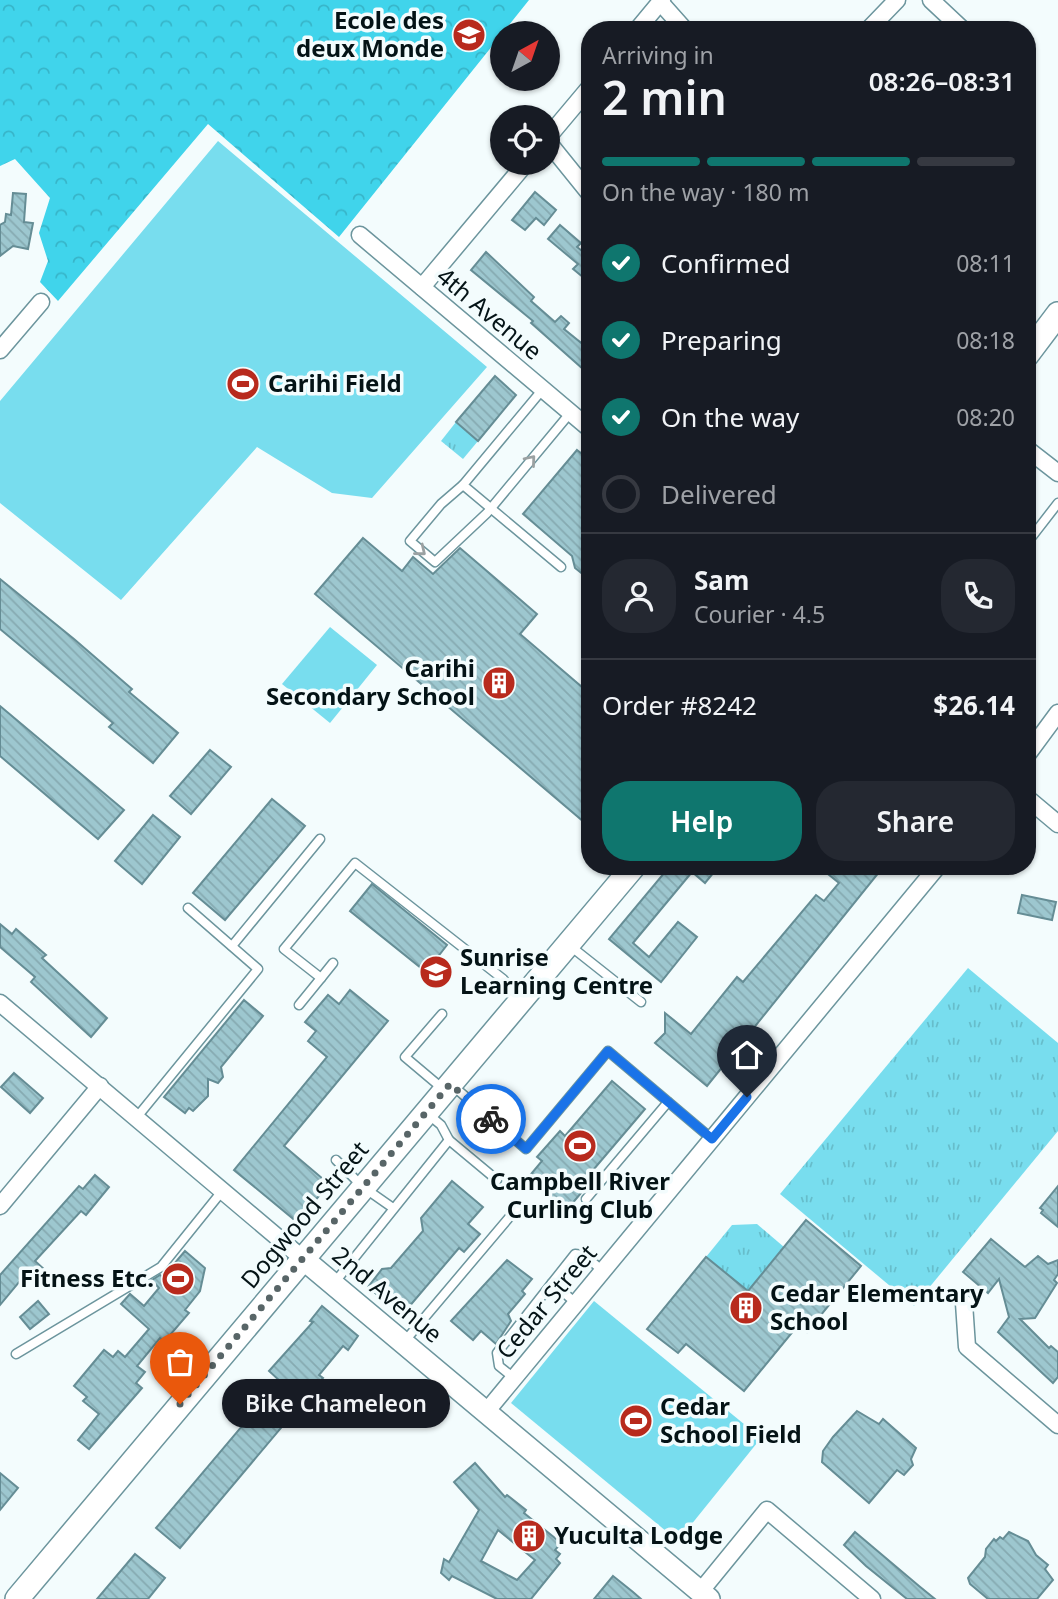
<!DOCTYPE html>
<html lang="en">
<head>
<meta charset="utf-8">
<style>
  body { margin:0; font-family:"Noto Sans",sans-serif; background:#242831; color:#f1f3f6; height:100vh; display:flex; flex-direction:column; font-size:26px; white-space:nowrap }
  * { box-sizing:border-box; margin:0 }
  p { font-size:23px; color:#9ea1a6 }
  .icon { flex:none; width:38px; height:38px; fill:none; stroke:currentColor; stroke-width:2; stroke-linecap:round; stroke-linejoin:round }
  .map { position:relative; flex:1; overflow:hidden }
  .details { position:absolute; left:581px; top:21px; width:455px; height:854px; display:flex; flex-direction:column; background:#171b24; border-radius:28px; box-shadow:0 2px 5px #0004 }
  .details>* { flex:none }
  .needle { width:46px; rotate:40deg }
  .controls { position:absolute; left:490px; top:21px; display:grid; gap:14px }
  .controls a { display:grid; place-items:center; width:70px; height:70px; border-radius:50%; background:#171b24; box-shadow:0 2px 5px #0004; font-size:35px }
  .pin { position:absolute; display:grid; place-items:center; width:60px; height:60px; color:#fff; margin:-72px -30px; border-radius:50% 50% 50% 0; rotate:-45deg; box-shadow:0 0 7px #0007 }
  .pin .icon { rotate:45deg }
  .courier { position:absolute; display:grid; place-items:center; width:70px; height:70px; margin:-35px; border:5px solid #1a73e8; border-radius:50%; background:#fff; color:#222; box-shadow:0 2px 9px #0007 }
  .bubble { position:absolute; height:49px; border-radius:24px; background:#171b24; box-shadow:0 2px 5px #0004; font-size:23px; font-weight:600; line-height:49px; text-align:center }
  .headline em { font-style:normal; font-weight:600 }
  .headline div { display:flex; flex-direction:column-reverse }
  .headline { display:flex; align-items:center; justify-content:space-between; height:119px; padding:0 21px }
  h1 { font-size:46px; font-weight:600; line-height:52px }
  .bar { display:grid; grid-template-columns:repeat(4,1fr); gap:10px 7px; align-content:center; height:84px; padding:0 21px }
  .bar i { height:9px; border-radius:5px; background:#363941 }
  .bar .on { background:#0f766e }
  .bar p { grid-column:span 4 }
  .line { display:flex; align-items:center; gap:18px; padding:0 21px; border-top:2px solid #363941 }
  .line div { flex:1 }
  .round { display:grid; place-items:center; flex:none; width:74px; height:74px; border-radius:28px; background:#242831 }
  ol { padding:0 21px; list-style:none }
  li { display:flex; align-items:center; gap:21px; height:77px }
  li p { margin-inline-start:auto }
  li .icon { padding:7px; border-radius:50%; background:#0f766e; color:#fff; stroke-width:4 }
  li:last-child { color:#9ea1a6 }
  li i { width:38px; height:38px; border:4px solid #363941; border-radius:50% }
  .primary-button { display:flex; gap:14px; margin-top:auto; padding:14px 21px }
  .primary-button a { flex:1; height:80px; border-radius:28px; background:#0f766e; color:#fff; font-size:28px; font-weight:600; line-height:80px; text-align:center }
  .primary-button a+a { background:#242831; color:#f1f3f6 }
  .map>svg:first-child { display:block }
  .grass { fill:url(#grass-tufts) }
  .forest { fill:url(#forest-crowns) }
  .garden { fill:#78ddee }
  .building { fill:url(#building-back-hatch); stroke:#658d95; stroke-width:2; fill-rule:evenodd }
  .lines { fill:none; stroke-linecap:round; stroke-linejoin:round }
  .service-casing { stroke:#6c959d; stroke-width:11 }
  .minor-casing { stroke:#6c959d; stroke-width:19 }
  .tertiary-casing { stroke:#6c959d; stroke-width:24 }
  .secondary-casing { stroke:#6c959d; stroke-width:26 }
  .service { stroke:#fff; stroke-width:8 }
  .minor { stroke:#fff; stroke-width:16 }
  .tertiary { stroke:#fff; stroke-width:21 }
  .secondary { stroke:#fff; stroke-width:23 }
  .oneway { stroke:#9ba1a2 }
  .done { stroke:#586567; stroke-width:7; stroke-dasharray:0 12.6 }
  .route { stroke:#1a73e8; stroke-width:9 }
  .labels { text-anchor:middle; stroke-width:7; stroke-linejoin:round; paint-order:stroke }
  .poi-label { font-size:24px; font-weight:bold; fill:#041316; stroke:#f3fcfd; text-anchor:start }
  .street-label { font-size:24px; fill:#041316; stroke:#f3fcfd }
</style>
</head>
<body>
<div class="map">
<svg width="1058" height="1599" viewBox="0 0 1058 1599">
  <defs>
    <pattern id="grass-tufts" width="24" height="20" patternUnits="userSpaceOnUse" patternTransform="scale(1.75)"><rect width="24" height="20" fill="#78ddee"/><path d="M3 7l-1-3M5 7V3M7 7l1-3M15 17l-1-3M17 17v-4M19 17l1-3" fill="none" stroke="#66bdcb"/></pattern>
    <pattern id="forest-crowns" width="20" height="18" patternUnits="userSpaceOnUse" patternTransform="scale(1.75)"><rect width="20" height="18" fill="#40d4eb"/><path d="M2 6a3 3 0 1 1 6 0M12 15a3 3 0 1 1 6 0" fill="none" stroke="#37b5c9"/></pattern>
    <pattern id="building-back-hatch" width="6" height="6" patternUnits="userSpaceOnUse" patternTransform="scale(1.75)"><rect width="6" height="6" fill="#9dc7cf"/><path d="M-1 5l2 2M0 0l6 6M5-1l2 2" fill="none" stroke="#86aab1"/></pattern>
  </defs>
  <rect width="100%" height="100%" fill="#f3fcfd"/>
  <g class="grass">
    <path d="M456,422l22,19 -15,18 -22,-18z"/>
    <path d="M968,968l90,75v88l-144,175 -134,-112z"/>
    <path d="M757,1224l27,23 -36,44 -42,-34 26,-32z"/>
  </g>
  <path class="forest" d="M0,0h529l-190,237 -131,-113 -150,177 -18,-19 8,-21 -9,-28 11,-35 -35,-39 -15,7z"/>
  <g class="garden">
    <path d="M218,141l269,226 -115,131 -40,-5 -75,-46 -136,153 -121,-97v-102z"/>
    <path d="M330,627l47,38 -47,58 -48,-39z"/>
    <path d="M594,1301l167,137 -83,103 -167,-138z"/>
  </g>
  <g class="building">
    <path d="M535,192l21,18 -12,15 -8,-7 -11,12 -13,-10z"/>
    <path d="M13,193l13,1 -2,28 9,1 -5,26 -15,-3 -13,10v-31l5,-3 1,-8 5,1z"/>
    <path d="M560,225l21,18 -4,4 9,7 4,-4v33l-17,-14 5,-5 -30,-25z"/>
    <path d="M486,252l48,45 -3,4 24,21 6,-6 8,7 -5,6 26,21v11l-7,8 -52,-46 2,-2 -62,-51z"/>
    <path d="M495,376l21,19 -38,46 -22,-19z"/>
    <path d="M577,450l13,10v120l-15,-12 -3,-12 -49,-42z"/>
    <path d="M363,538l39,33 11,-14 20,17 27,-26 77,66 -17,20 62,53 8,-9v137l-6,7 -269,-228z"/>
    <path d="M0,579l74,60 58,50 -3,3 49,41 -25,30 -44,-36 4,-4 -113,-94z"/>
    <path d="M0,706l124,104 -26,29 -98,-83z"/>
    <path d="M210,750l21,17 -40,47 -21,-18z"/>
    <path d="M272,799l33,27 -80,94 -32,-27z"/>
    <path d="M153,815l27,22 -38,47 -27,-23z"/>
    <path d="M670,866h49l-14,17 -13,-11 -59,71 16,14 29,-35 19,15 -36,45 -52,-43z"/>
    <path d="M834,866h50l-177,220 -52,-43 10,-10v-20l26,21 46,-57 6,5 73,-87 8,6 15,-18 -11,-9z"/>
    <path d="M372,884l75,61 -21,27 -76,-61z"/>
    <path d="M1022,895l34,7 -4,18 -34,-7z"/>
    <path d="M0,924l12,10 4,-5 30,26 -4,3 65,60 -16,19 -60,-55 4,-5 -35,-30z"/>
    <path d="M350,990l38,31 -104,125 45,38 -32,38 -63,-52 93,-113 -19,-16 8,-10 -11,-9 23,-27 11,9z"/>
    <path d="M244,1000l19,16 -42,51 2,10 -5,6 -10,-4v17l-15,15 -4,-3 -4,5 -21,-16z"/>
    <path d="M14,1073l29,25 -13,15 -29,-26z"/>
    <path d="M612,1081l33,28 -57,67 4,4 -27,32 -38,-33 15,-18 -5,-4 23,-26 5,5z"/>
    <path d="M95,1175l14,12 -23,28 -5,-4 -46,50 10,9 -11,13 -10,-7 -24,29v-30l79,-89 4,3z"/>
    <path d="M452,1181l31,26 -15,17 12,10 -16,18 -5,-4 -57,67 -34,-28 14,-18 9,-1 32,-37 -2,-13z"/>
    <path d="M1058,1186v41l-17,-14 2,-3 -3,-2z"/>
    <path d="M806,1220l55,46 -54,66 -8,-8 -55,67 -58,-47 -8,9 -31,-24 59,-72 42,34z"/>
    <path d="M991,1239l34,28 13,-11 10,8 10,-4v14l-4,6 3,3 -22,35 -15,1 29,29 2,-2 7,6v25l-5,6 -55,-51 11,-15 -10,-38 -11,14 -25,-21z"/>
    <path d="M185,1251l20,17 -5,23 -15,19 4,3 -25,29 -4,-4 -23,28 8,6 -9,11 6,5 -53,61 -11,-9 21,-26 -16,-13 4,-4 -13,-11 30,-36 9,7 5,-6 7,6 24,-28 -28,-25 9,-10 14,12 15,-18 -7,-8 8,-5 3,2z"/>
    <path d="M507,1260l25,19 -10,12 3,3 -17,20 3,7 -15,23 -15,-13 -8,9 -22,-19z"/>
    <path d="M38,1301l11,13 -19,15 -10,-12z"/>
    <path d="M322,1306l36,30 -10,14 -5,-4 -24,29 4,3 -143,170 -24,-20 124,-147 -11,-10 44,-49 -3,-1z"/>
    <path d="M857,1411l22,13 4,-5 33,29 -5,11 2,6 -9,10 -7,-5 -28,33 -47,-41 1,-11 10,-14z"/>
    <path d="M475,1463l30,34 2,-2 19,15 -2,3 37,30 -6,7 5,4 -4,5 4,4 -29,36h-34l-45,-23 -3,4 -8,-7 3,-14 5,3 30,-52 -25,-28zM498,1530l37,30 -18,20 -36,-19z"/>
    <path d="M0,1473l18,15 -18,22z"/>
    <path d="M855,1532l64,54 16,13h-28l-41,-33 -22,-21z"/>
    <path d="M1009,1532l19,9 8,14 12,10 -3,4 8,11 -16,19h-49l-18,-15 -2,-6 17,-21 1,-8 8,-10 2,2 4,-4 3,2z"/>
    <path d="M135,1554l30,24 -17,21h-51z"/>
    <path d="M613,1576l20,16 8,7h-47z"/>
  </g>
  <g class="lines">
    <defs>
      <g id="service">
        <path d="M543,389l-80,96 98,82"/>
        <path d="M463,485l-22,19 -31,37 25,21 52,-49 84,-101"/>
        <path d="M1027,543l31,-40"/>
        <path d="M569,945l72,57"/>
        <path d="M232,946l88,-107"/>
        <path d="M333,963l-12,15 -37,-29 71,-86 148,116 16,20"/>
        <path d="M299,1005l22,-27"/>
        <path d="M442,1014l-37,43 38,32"/>
        <path d="M452,1085l74,64 82,-98 104,88"/>
        <path d="M429,1115l12,10 8,15"/>
        <path d="M137,1117l121,-148 -70,-61"/>
        <path d="M336,1160l27,27 30,21"/>
        <path d="M586,1199l82,-97"/>
        <path d="M335,1282l114,-142 48,40"/>
        <path d="M576,1303l-24,-20 23,-29 9,1 19,16"/>
        <path d="M404,1342l114,-135"/>
        <path d="M16,1354l145,-87 62,-77"/>
        <path d="M514,1378l-15,-12 -2,-13 55,-70"/>
      </g>
      <g id="minor">
        <path d="M931,0l32,30"/>
        <path d="M660,2l25,28"/>
        <path d="M637,30l25,-30"/>
        <path d="M868,30l29,-30"/>
        <path d="M548,137l42,-50"/>
        <path d="M548,142l42,52"/>
        <path d="M360,235l230,194"/>
        <path d="M422,287l104,-124"/>
        <path d="M0,350l41,-48"/>
        <path d="M1027,449l31,24"/>
        <path d="M1027,755l31,-42"/>
        <path d="M1027,798l31,26"/>
        <path d="M0,1003l302,255"/>
        <path d="M0,1206l100,-120"/>
        <path d="M964,1303l3,44 91,78"/>
        <path d="M486,1412l452,-546"/>
        <path d="M700,1592l67,-82 105,89"/>
      </g>
      <path id="tertiary" d="M302,1258l407,341"/>
      <g id="secondary">
        <path d="M1027,355l31,-41"/>
        <path d="M17,1599l617,-733"/>
      </g>
    </defs>
    <use href="#service" class="service-casing"/>
    <use href="#minor" class="minor-casing"/>
    <use href="#tertiary" class="tertiary-casing"/>
    <use href="#secondary" class="secondary-casing"/>
    <use href="#service" class="service"/>
    <use href="#minor" class="minor"/>
    <use href="#tertiary" class="tertiary"/>
    <use href="#secondary" class="secondary"/>
  </g>
  <defs><path id="oneway-chevron" d="M-2-3.5L2.5 0L-2 3.5" fill="none" stroke-width="1.6" stroke-linecap="round" stroke-linejoin="round" transform="scale(1.75)"/></defs>
  <g class="oneway">
    <use href="#oneway-chevron" transform="translate(531 460) rotate(-50)"/>
    <use href="#oneway-chevron" transform="translate(421 551) rotate(39)"/>
  </g>
  <g class="lines">
    <path class="done" d="M180,1404l270,-320 41,35"/>
    <path class="route" d="M491,1119l35,30 82,-98 104,88 35,-42"/>
  </g>
  <defs>
    <symbol id="school-disc" viewBox="-11 -11 22 22"><circle r="9.5" fill="#b82a1d" stroke="#f3fcfd"/><path d="M0-5L7-2L0 1L-7-2ZM-4 1L0 2.5L4 1V4Q0 6-4 4Z" fill="#fff"/></symbol>
    <symbol id="stadium-disc" viewBox="-11 -11 22 22"><circle r="9.5" fill="#b82a1d" stroke="#f3fcfd"/><path d="M0-5a6.5 5 0 1 0 0 10a6.5 5 0 1 0 0-10ZM-3.5-1.8h7v3.6h-7Z" fill="#fff"/></symbol>
    <symbol id="building-disc" viewBox="-11 -11 22 22"><circle r="9.5" fill="#b82a1d" stroke="#f3fcfd"/><path d="M-4-6H4V6H1V3H-1V6H-4ZM-2.5-4.3h1.7v1.8h-1.7ZM.8-4.3h1.7v1.8H.8ZM-2.5-1h1.7V.8h-1.7ZM.8-1h1.7V.8H.8Z" fill="#fff"/></symbol>
  </defs>
  <g fill-rule="evenodd">
    <use href="#school-disc" x="450" y="16" width="38" height="38"/>
    <use href="#stadium-disc" x="224" y="365" width="38" height="38"/>
    <use href="#building-disc" x="480" y="664" width="38" height="38"/>
    <use href="#school-disc" x="417" y="953" width="38" height="38"/>
    <use href="#stadium-disc" x="561" y="1127" width="38" height="38"/>
    <use href="#stadium-disc" x="159" y="1260" width="38" height="38"/>
    <use href="#building-disc" x="727" y="1289" width="38" height="38"/>
    <use href="#stadium-disc" x="617" y="1402" width="38" height="38"/>
    <use href="#building-disc" x="510" y="1517" width="38" height="38"/>
  </g>
  <g class="labels">
    <g class="poi-label">
      <text x="444" y="29" text-anchor="end">Ecole des<tspan x="444" dy="28">deux Monde</tspan></text>
      <text x="268" y="392">Carihi Field</text>
      <text x="475" y="677" text-anchor="end">Carihi<tspan x="475" dy="28">Secondary School</tspan></text>
      <text x="460" y="966">Sunrise<tspan x="460" dy="28">Learning Centre</tspan></text>
      <text x="580" y="1190" text-anchor="middle">Campbell River<tspan x="580" dy="28">Curling Club</tspan></text>
      <text x="154" y="1287" text-anchor="end">Fitness Etc.</text>
      <text x="770" y="1302">Cedar Elementary<tspan x="770" dy="28">School</tspan></text>
      <text x="660" y="1415">Cedar<tspan x="660" dy="28">School Field</tspan></text>
      <text x="554" y="1544">Yuculta Lodge</text>
    </g>
    <g class="street-label">
      <text transform="translate(489 314) rotate(40)" y="8">4th Avenue</text>
      <text transform="translate(305 1215) rotate(-50)" y="8">Dogwood Street</text>
      <text transform="translate(387 1295) rotate(40)" y="8">2nd Avenue</text>
      <text transform="translate(547 1302) rotate(-50)" y="8">Cedar Street</text>
    </g>
  </g>
</svg>
<div class="controls">
<a><svg class="needle" viewBox="-14 -14 28 28"><path d="M0-13l5 13h-10z" fill="#e53935"/><path d="M0 13l5-13h-10z" fill="#9ea1a6"/></svg></a>
<a><svg class="icon" aria-label="locate" viewBox="0 0 24 24"><circle cx="12" cy="12" r="6"/><path d="M12 2v4M12 18v4M2 12h4M18 12h4"/></svg></a>
</div>
<div class="pin" style="left:180px;top:1404px;background:#ea580c"><svg class="icon" aria-label="bag" viewBox="0 0 24 24"><path d="M5 8h14l-1 12H6zM9 8a3 3 0 0 1 6 0"/></svg></div>
<div class="pin" style="left:747px;top:1097px;background:#1f2937"><svg class="icon" aria-label="home" viewBox="0 0 24 24"><path d="M3 11l9-7 9 7M6 9v11h12V9"/></svg></div>
<div class="courier" style="left:491px;top:1119px"><svg class="icon" aria-label="bike" viewBox="0 0 24 24"><circle cx="6" cy="16" r="4"/><circle cx="18" cy="16" r="4"/><path d="M6 16l4-8h5l3 8M10 8l3 8H6M13 5h3"/></svg></div>
<div class="bubble" style="left:222px;top:1379px;width:228px">Bike Chameleon</div>
<section class="details">
<div class="headline"><div><h1>2 min</h1><p>Arriving in</p></div><em>08:26–08:31</em></div>
<div class="bar"><i class="on"></i><i class="on"></i><i class="on"></i><i></i><p>On the way · 180 m</p></div>
<ol>
<li><svg class="icon" aria-label="check" viewBox="0 0 24 24"><path d="M5 12l5 5 9-10"/></svg>Confirmed<p>08:11</p></li>
<li><svg class="icon" aria-label="check" viewBox="0 0 24 24"><path d="M5 12l5 5 9-10"/></svg>Preparing<p>08:18</p></li>
<li><svg class="icon" aria-label="check" viewBox="0 0 24 24"><path d="M5 12l5 5 9-10"/></svg>On the way<p>08:20</p></li>
<li><i></i>Delivered</li>
</ol>
<div class="line" style="height:126px"><a class="round"><svg class="icon" aria-label="person" viewBox="0 0 24 24"><circle cx="12" cy="8" r="4"/><path d="M4 21q1-7 8-7t8 7"/></svg></a><div><b>Sam</b><p>Courier · 4.5</p></div><a class="round"><svg class="icon" aria-label="phone" viewBox="0 0 24 24"><path d="M5 4h4l2 5-3 2q2 4 5 5l2-3 5 2v4C11 20 4 13 5 4z"/></svg></a></div>
<div class="line" style="height:91px"><div>Order #8242</div><b>$26.14</b></div>
<div class="primary-button"><a>Help</a><a>Share</a></div>
</section>
</div>
</body>
</html>
